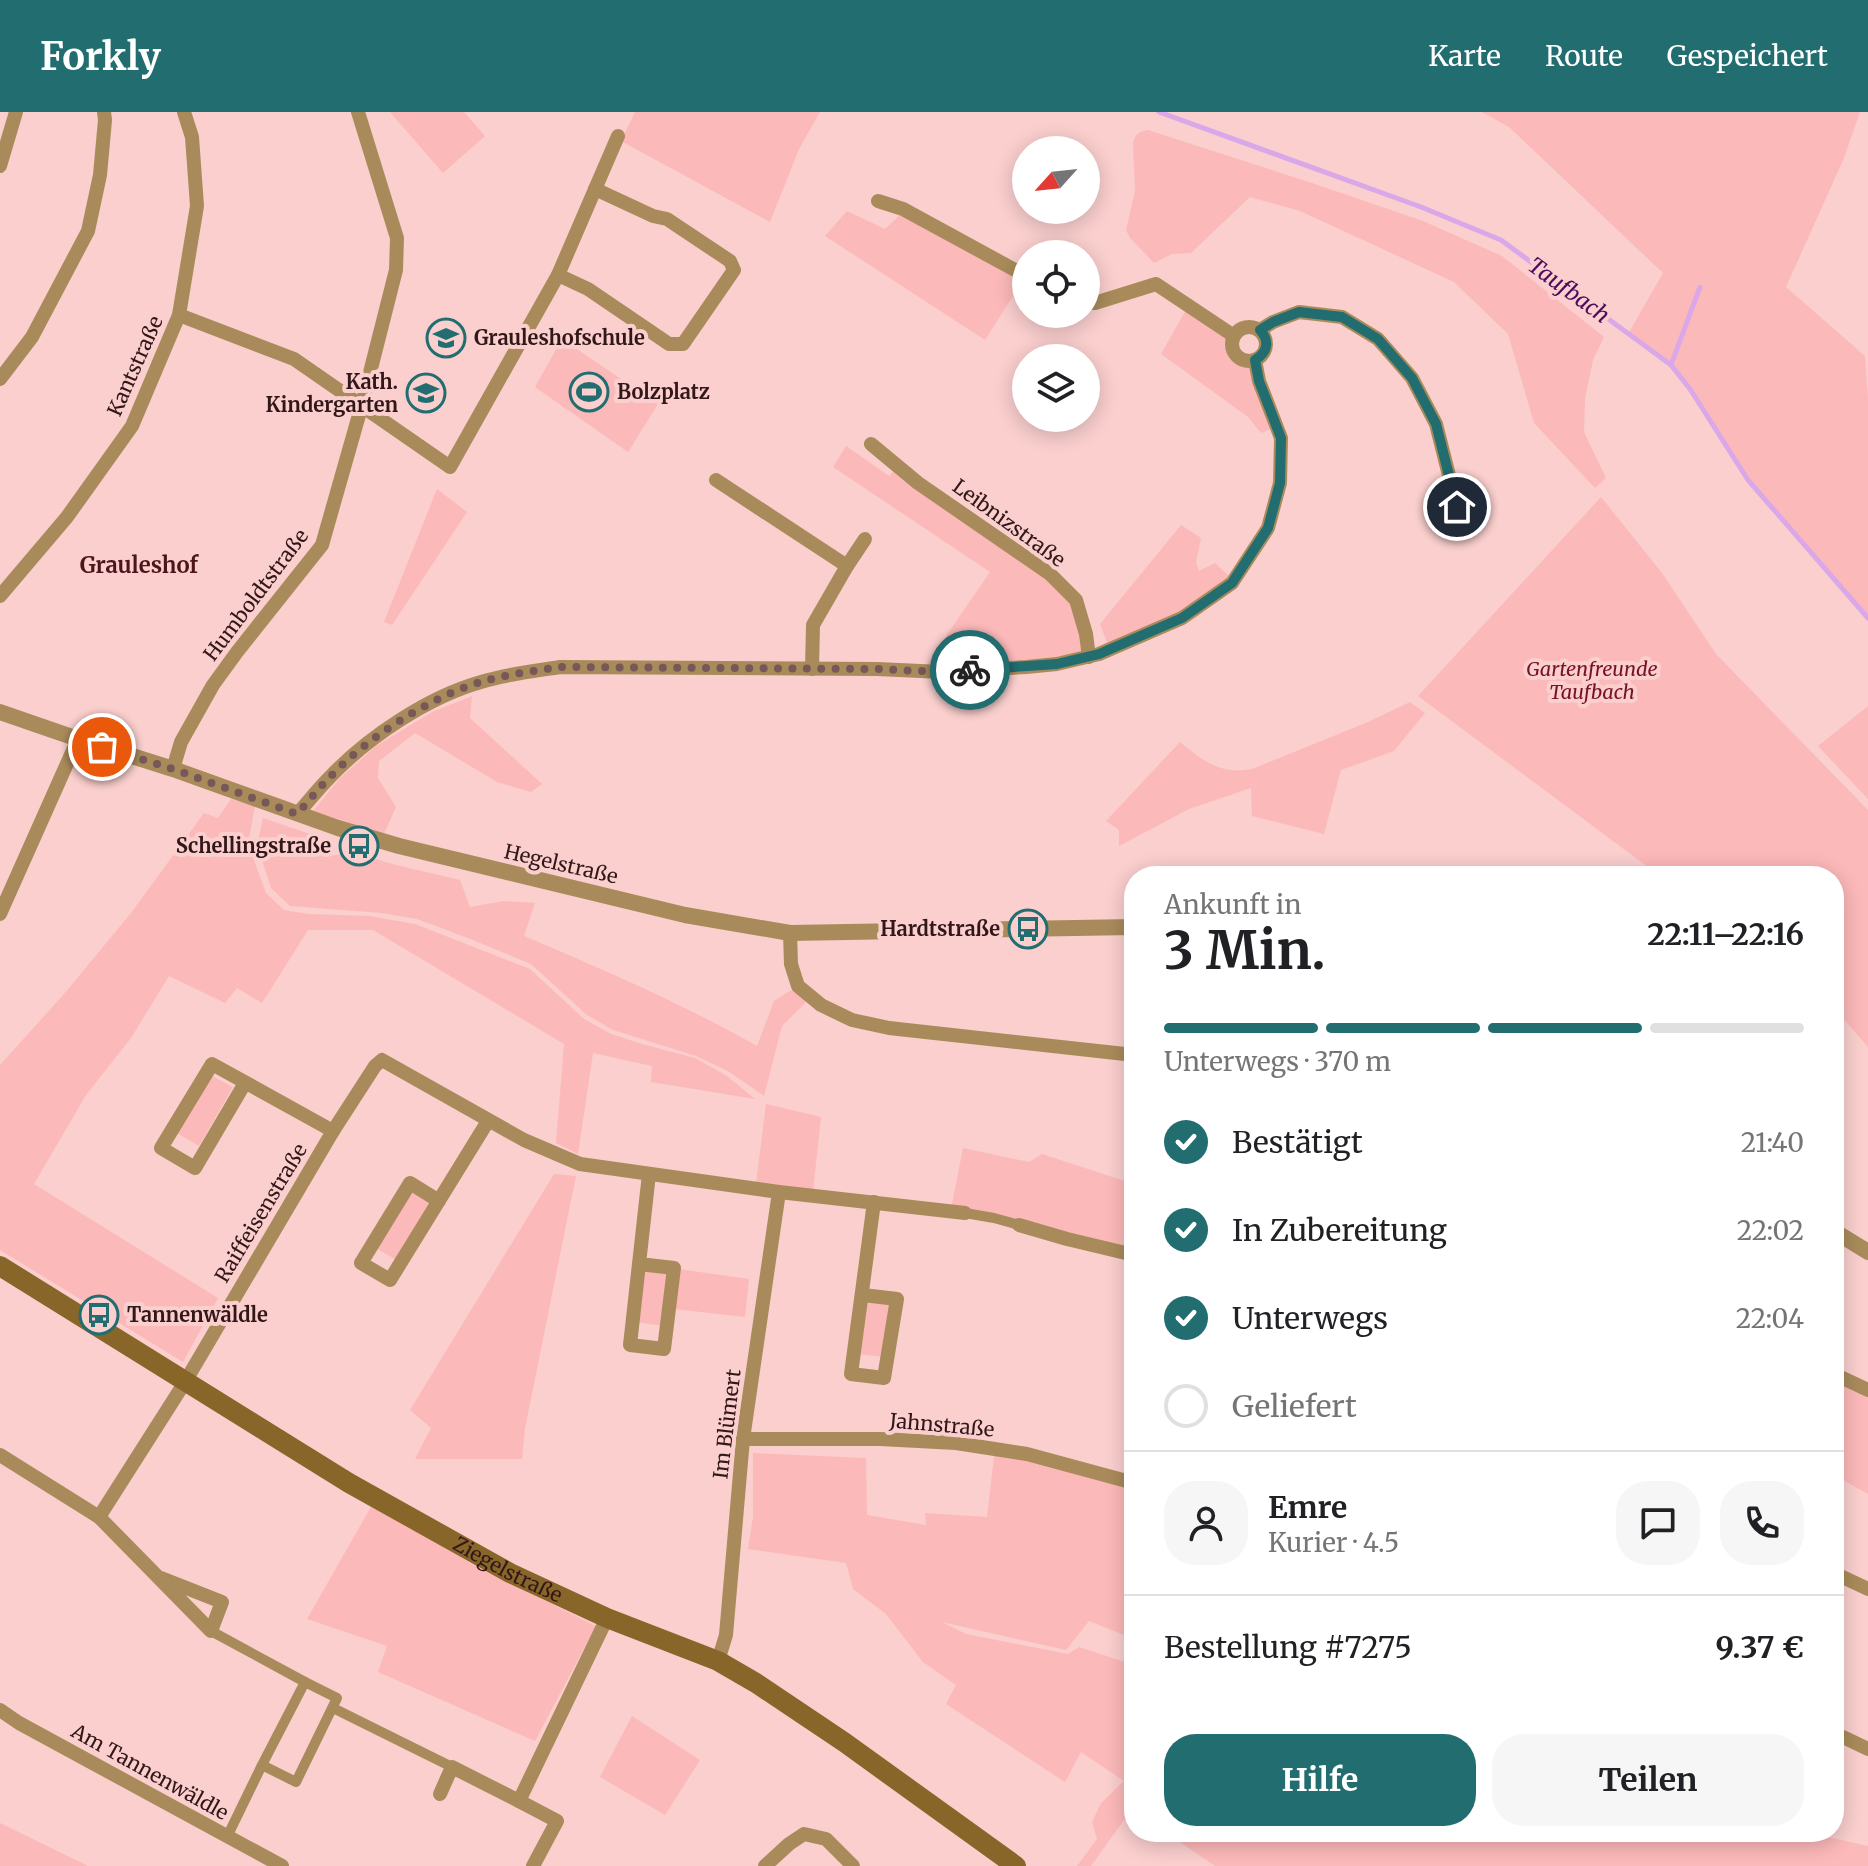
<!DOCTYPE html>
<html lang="de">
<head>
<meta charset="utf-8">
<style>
  body { margin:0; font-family:Merriweather,serif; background:#f6f6f6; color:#202124; height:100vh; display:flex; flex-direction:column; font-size:30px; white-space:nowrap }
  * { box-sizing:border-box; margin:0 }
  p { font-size:26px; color:#757577 }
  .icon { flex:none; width:44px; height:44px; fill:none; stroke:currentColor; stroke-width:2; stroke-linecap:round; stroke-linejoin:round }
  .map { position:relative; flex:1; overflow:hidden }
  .panel { position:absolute; left:1124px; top:754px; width:720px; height:976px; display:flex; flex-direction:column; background:#fff; border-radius:32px; box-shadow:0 4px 20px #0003 }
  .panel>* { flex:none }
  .needle { width:52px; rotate:243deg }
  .controls { position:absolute; left:1012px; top:24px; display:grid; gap:16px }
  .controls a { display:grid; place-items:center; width:88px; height:88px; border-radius:50%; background:#fff; box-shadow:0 4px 20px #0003; font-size:40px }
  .pin { position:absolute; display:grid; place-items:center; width:68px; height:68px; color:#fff; margin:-34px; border:4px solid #fff; border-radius:50%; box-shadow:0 2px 8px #0007 }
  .courier { position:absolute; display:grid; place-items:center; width:80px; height:80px; margin:-40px; border:6px solid #216d70; border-radius:50%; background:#fff; color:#222; box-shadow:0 2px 10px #0007 }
  .overview em { font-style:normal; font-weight:700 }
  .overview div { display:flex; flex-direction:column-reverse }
  .overview { display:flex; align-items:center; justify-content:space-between; height:136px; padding:0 40px }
  h1 { font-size:52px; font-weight:700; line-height:60px }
  .bar { display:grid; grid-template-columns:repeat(4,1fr); gap:12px 8px; align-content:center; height:96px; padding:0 40px }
  .bar i { height:10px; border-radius:6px; background:#e0e0e0 }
  .bar .on { background:#216d70 }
  .bar p { grid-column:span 4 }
  .line { display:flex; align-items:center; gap:20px; padding:0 40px; border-top:2px solid #e0e0e0 }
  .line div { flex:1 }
  .round { display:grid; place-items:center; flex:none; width:84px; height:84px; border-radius:32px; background:#f6f6f6 }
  ol { padding:0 40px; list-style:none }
  li { display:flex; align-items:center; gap:24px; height:88px }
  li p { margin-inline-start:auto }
  li .icon { padding:8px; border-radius:50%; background:#216d70; color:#fff; stroke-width:4 }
  li:last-child { color:#757577 }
  li i { width:44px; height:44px; border:4px solid #e0e0e0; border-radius:50% }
  .cta { display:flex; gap:16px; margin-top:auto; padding:16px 40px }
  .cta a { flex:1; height:92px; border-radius:32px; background:#216d70; color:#fff; font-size:32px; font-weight:700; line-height:92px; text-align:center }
  .cta a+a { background:#f6f6f6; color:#202124 }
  header { display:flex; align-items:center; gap:48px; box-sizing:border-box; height:112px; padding:0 40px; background:#216d70; color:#fff }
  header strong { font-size:38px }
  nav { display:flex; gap:44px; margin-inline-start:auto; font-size:28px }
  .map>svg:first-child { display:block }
  .green { fill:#fcb9b9 }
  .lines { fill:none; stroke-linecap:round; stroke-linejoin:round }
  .stream { stroke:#daa8e9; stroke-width:5 }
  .pedestrian { stroke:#a98b5b; stroke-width:10 }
  .minor { stroke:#a98b5b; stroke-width:14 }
  .tertiary { stroke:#a98b5b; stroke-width:16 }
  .secondary { stroke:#886528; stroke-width:20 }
  .done { stroke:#775758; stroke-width:8; stroke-dasharray:0 14.4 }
  .route { stroke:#216d70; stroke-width:10 }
  .labels { text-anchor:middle; stroke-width:8; stroke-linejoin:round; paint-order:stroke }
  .poi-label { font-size:20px; font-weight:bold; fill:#311718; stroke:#facfce; text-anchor:start }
  .street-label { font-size:20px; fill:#311718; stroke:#facfce }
  .park-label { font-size:20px; font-style:italic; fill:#771123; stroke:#facfce }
  .water-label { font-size:22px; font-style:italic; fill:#4b0c5b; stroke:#facfce }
  .neighbourhood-label { font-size:22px; font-weight:bold; fill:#4c151a; stroke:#facfce }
</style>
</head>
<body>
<header>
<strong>Forkly</strong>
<nav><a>Karte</a><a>Route</a><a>Gespeichert</a></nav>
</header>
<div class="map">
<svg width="1868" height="1754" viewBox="0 0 1868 1754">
  <rect width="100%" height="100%" fill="#facfce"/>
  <g class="green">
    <path d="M390,0h74l21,24 -42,37z"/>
    <path d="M635,0h185l-21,37 -29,73 -149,-81z"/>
    <path d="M1482,0h378l-16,46 -58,129 79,69 3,42v224l-120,-142 -58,-91 -19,-24 -43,-31 35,-61 -154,-146z"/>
    <path d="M1148,18l164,53 111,38 79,35 102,81 -11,23 -8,39 -1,33 22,46 -11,10 -61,-65 -26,-89 -54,-52 -154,-71 -50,-14 -59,56 -19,1 -18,9 -24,-25 -4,-8 9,-39 -2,-49c3,-8 6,-11 15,-12z"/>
    <path d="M847,99l38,18 17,-16 121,67 -38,60 -160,-104z"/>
    <path d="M1187,196l42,29 -1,12 10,13 14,2 21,64 -12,5 -13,-16 -87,-63z"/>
    <path d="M562,227l96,65 -30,48 -93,-65z"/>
    <path d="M846,334l43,30 9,-10 178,134 13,57 -167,14 68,-99 -157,-105z"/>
    <path d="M437,377l30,23 -75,113 -8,-3z"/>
    <path d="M1601,385l61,76 54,81 152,156v237l-34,-39v-132h-174l-242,-180z"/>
    <path d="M1181,413l20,13 -5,25 3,8 16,-8 15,14 -47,36 -75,32 -8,-21z"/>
    <path d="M472,584l-2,22 72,66 -11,8 -34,-10 -82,-49 -36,28 -1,17 18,29 -12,27 -71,-23 27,-33 36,-32 56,-34z"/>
    <path d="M1410,590l15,11 -31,38 -53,19 -17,64 -72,-18 -1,-28 -62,21 -70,37v-16l-13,-9 74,-79c23,19 41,33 72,27l116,-47z"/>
    <path d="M1868,594v93l-50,-53z"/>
    <path d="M231,687l24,7 -7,38 18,49 18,17 25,4 60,2 46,8 115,45 54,50 27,15 31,10 53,14 32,18 28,23 -104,-17 1,-16 -59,-13 -15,101 -22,-11 8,-99 -191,-114h-65l-46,73 -25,-15 -12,15 -56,-27 -38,62 -45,57 -52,89 184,114 -35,64 -183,-112v-185l64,-71 67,-81 73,-100 14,5z"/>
    <path d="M263,706l50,17 12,22 27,-5 44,13 64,15 10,27 34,-6 31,2 -11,33c78,33 159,68 233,110l17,-45 22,-14 11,14 -25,25 -18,70 -36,-25 -32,-15 -83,-26 -26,-15 -56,-51 -63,-26 -51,-19 -36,-6 -91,-7 -19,-18 -14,-43z"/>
    <path d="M212,964l21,11 -34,59 -22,-13z"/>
    <path d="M766,992l55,13 -8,74 -57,-8z"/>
    <path d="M963,1036l66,14 13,-8 92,30v65l-183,-40z"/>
    <path d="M554,1062l22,2 -51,252 -3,31h-107l16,-31 -21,-18z"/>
    <path d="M410,1079l20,12 -34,57 -20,-12z"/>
    <path d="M641,1156l30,3 -7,55 -29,-4z"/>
    <path d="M678,1157l71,10 -4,38 -71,-8z"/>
    <path d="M865,1187l28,3 -9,55 -27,-3z"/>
    <path d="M1834,1267l34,15v100l-34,-19z"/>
    <path d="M995,1336l139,35v156l-45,-18 -23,29 -124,-28 24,12 102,20 11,-7 55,18v141l-43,60h-14l20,-27 -5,-17 9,-19 23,-22 -43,-29 -16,30 -119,-78 10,-19 -33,-23 -37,-48 -33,-25 -7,-26 -98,-14 5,-32v-64l113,5 1,57 59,10 -1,-12 62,4z"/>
    <path d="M372,1393l100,59 124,62 -61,115 -157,-69 9,-26 -80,-27z"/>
    <path d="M632,1604l68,44 -35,55 -65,-38z"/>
    <path d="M0,1711l88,43h-88z"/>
    <path d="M1165,1720h654v3l49,11v20h-653z"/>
  </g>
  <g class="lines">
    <g class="stream">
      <path d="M1159,0l262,95 80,33 170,125 19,24 58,91 120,138"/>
      <path d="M1671,253l29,-78"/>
    </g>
    <g class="pedestrian">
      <path d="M965,1101l29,5 25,7"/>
      <path d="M211,1519l94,51"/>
      <path d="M333,1596l119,59"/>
      <path d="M227,1725l35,-72 43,-83 32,16 -41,84 -34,-17"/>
    </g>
    <g class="minor">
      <path d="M0,54l16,-54"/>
      <path d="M878,89l25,8 123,67"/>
      <path d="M558,163l30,14 81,55h14l51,-74 -4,-9 -63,-42 -14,-3 -58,-27"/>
      <path d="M1086,190l9,1 61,-19 78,52"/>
      <path d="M179,203l115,44 156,108 108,-192 60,-139"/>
      <circle cx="1249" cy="232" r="17"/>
      <path d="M1260,218l13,-8 26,-10 43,5 36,22 34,39 24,46 21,83"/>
      <path d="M0,267l32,-42 56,-106 12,-56 5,-55 -1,-8"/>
      <path d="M871,332l47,39 132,91 26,26 10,34 3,23"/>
      <path d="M716,368l131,86"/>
      <path d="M0,484l67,-79 65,-91 47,-111 18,-109 -5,-69 -8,-25"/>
      <path d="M812,557l1,-44 34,-59 18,-27"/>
      <path d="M173,657l8,-27 32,-57 24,-33 85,-107 39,-137 35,-138 1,-32 -39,-126"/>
      <path d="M297,702c11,-12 21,-25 33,-37 38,-40 98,-80 151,-95 26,-8 53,-11 79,-15l317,2 65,3 84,-5 31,-3 42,-10 83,-36 50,-35 36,-55 12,-45 1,-45 -22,-57 -4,-21"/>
      <path d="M0,802l78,-175"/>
      <path d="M790,821l1,31 7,22 23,19 31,15 37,8 245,27"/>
      <path d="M245,971l-50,85 -34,-20 51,-84 121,67"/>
      <path d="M439,1089l-29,-18 -49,80 29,17 98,-159"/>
      <path d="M1019,1113l48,14 67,16"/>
      <path d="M639,1152l35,4 -10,81 -34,-4 19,-171"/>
      <path d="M863,1183l34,4 -13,79 -33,-4 23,-172"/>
      <path d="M1834,1262l34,16"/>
      <path d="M743,1327h137l76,4 71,11 107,29"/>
      <path d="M0,1343l99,62 86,-135 148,-251 42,-65 7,-6 142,80 56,24 199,28 186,21"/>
      <path d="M99,1405l112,114 11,-29 -61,-24"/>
      <path d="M1834,1461l34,16"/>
      <path d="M718,1549l8,-26 17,-196 36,-247"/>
      <path d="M0,1598l19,13 263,143"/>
      <path d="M1834,1626l9,-1 25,12"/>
      <path d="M440,1682l12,-27 67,34"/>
      <path d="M533,1754l24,-45 -38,-20 88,-183"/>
      <path d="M765,1754l24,-22 15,-10 22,5 27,27"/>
    </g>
    <g class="tertiary">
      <path d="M0,600l78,27 95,30 165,59 61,18 286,69 105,18 344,-6"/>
      <path d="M1834,1119l34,21"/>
    </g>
    <path class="secondary" id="s1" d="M0,1154l349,217 161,90 97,45 111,43 38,22 88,59 172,124"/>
  </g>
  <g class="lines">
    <path class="done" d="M102,635l71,22 124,45c11,-12 21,-25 33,-37 37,-39 100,-80 151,-95 26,-8 53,-11 79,-15l317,2 65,3 28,-2"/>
    <path class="route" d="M970,558l87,-6 42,-10 83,-36 50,-35 36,-55 12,-45 1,-45 -22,-57 -4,-21c13,-8 15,-19 5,-30l13,-8 26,-10 43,5 36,22 34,39 24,46 21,83"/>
  </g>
  <defs>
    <symbol id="school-ring" viewBox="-11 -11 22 22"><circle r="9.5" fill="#facfce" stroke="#216d70" stroke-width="1.5"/><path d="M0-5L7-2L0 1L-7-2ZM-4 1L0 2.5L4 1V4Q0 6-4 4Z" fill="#216d70"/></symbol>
    <symbol id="stadium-ring" viewBox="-11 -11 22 22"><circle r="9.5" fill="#facfce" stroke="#216d70" stroke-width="1.5"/><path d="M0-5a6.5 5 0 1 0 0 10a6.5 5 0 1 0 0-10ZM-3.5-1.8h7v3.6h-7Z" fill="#216d70"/></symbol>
    <symbol id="bus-ring" viewBox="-11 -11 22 22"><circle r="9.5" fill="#facfce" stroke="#216d70" stroke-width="1.5"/><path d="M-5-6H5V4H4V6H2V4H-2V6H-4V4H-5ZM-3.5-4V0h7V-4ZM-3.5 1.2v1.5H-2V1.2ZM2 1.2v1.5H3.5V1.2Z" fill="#216d70"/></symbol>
  </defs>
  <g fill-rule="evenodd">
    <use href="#school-ring" x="424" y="204" width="44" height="44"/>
    <use href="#stadium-ring" x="567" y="258" width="44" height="44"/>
    <use href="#school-ring" x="404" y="259" width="44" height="44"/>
    <use href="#bus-ring" x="337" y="712" width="44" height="44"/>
    <use href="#bus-ring" x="1006" y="795" width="44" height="44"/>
    <use href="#bus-ring" x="77" y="1181" width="44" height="44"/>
  </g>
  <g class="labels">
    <g class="poi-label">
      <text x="474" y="233">Grauleshofschule</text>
      <text x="398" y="277" text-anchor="end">Kath.<tspan x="398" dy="23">Kindergarten</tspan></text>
      <text x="617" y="287">Bolzplatz</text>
      <text x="331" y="741" text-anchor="end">Schellingstraße</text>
      <text x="1000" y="824" text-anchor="end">Hardtstraße</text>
      <text x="127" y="1210">Tannenwäldle</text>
    </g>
    <g class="street-label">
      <text transform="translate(135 254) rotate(-66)" y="7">Kantstraße</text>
      <text transform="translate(1009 411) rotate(36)" y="7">Leibnizstraße</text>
      <text transform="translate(256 483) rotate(-53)" y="7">Humboldtstraße</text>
      <text transform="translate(561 752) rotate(13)" y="7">Hegelstraße</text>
      <text transform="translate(261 1101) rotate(-59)" y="7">Raiffeisenstraße</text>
      <text transform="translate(727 1312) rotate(-83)" y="7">Im Blümert</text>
      <text transform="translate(942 1313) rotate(5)" y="7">Jahnstraße</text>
      <text dy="7" stroke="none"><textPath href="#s1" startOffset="592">Ziegelstraße</textPath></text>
      <text transform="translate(150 1660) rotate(29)" y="7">Am Tannenwäldle</text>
    </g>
    <g class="park-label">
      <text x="1592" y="564">Gartenfreunde<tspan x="1592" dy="23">Taufbach</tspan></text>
    </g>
    <g class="water-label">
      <text transform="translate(1569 178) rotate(36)" y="8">Taufbach</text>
    </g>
    <g class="neighbourhood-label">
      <text x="139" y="461">Grauleshof</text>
    </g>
  </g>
</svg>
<div class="controls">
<a><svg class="needle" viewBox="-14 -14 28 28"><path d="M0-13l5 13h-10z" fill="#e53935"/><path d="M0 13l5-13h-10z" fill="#757577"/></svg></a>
<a><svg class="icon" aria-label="locate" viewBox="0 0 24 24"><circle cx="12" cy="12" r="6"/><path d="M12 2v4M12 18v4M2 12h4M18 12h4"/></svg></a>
<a><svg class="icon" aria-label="layers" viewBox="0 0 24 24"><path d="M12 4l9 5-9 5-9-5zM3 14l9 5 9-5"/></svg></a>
</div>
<div class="pin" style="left:102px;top:635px;background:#ea580c"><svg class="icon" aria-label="bag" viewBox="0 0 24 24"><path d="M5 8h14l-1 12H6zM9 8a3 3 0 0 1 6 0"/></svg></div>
<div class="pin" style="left:1457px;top:395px;background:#1f2937"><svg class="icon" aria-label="home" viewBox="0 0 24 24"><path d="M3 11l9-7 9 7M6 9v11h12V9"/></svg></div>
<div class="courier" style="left:970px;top:558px"><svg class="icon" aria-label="bike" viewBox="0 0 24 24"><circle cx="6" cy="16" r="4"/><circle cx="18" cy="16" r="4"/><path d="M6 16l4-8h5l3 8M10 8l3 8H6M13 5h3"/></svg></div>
<section class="panel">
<div class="overview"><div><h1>3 Min.</h1><p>Ankunft in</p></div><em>22:11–22:16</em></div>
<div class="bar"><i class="on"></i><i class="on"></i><i class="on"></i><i></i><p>Unterwegs · 370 m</p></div>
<ol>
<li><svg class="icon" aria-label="check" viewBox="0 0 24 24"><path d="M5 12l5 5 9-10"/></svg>Bestätigt<p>21:40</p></li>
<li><svg class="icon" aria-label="check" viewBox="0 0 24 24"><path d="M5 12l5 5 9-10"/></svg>In Zubereitung<p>22:02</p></li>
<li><svg class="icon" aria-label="check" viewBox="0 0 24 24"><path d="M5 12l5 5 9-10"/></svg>Unterwegs<p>22:04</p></li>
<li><i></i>Geliefert</li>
</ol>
<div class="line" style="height:144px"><a class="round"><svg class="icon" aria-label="person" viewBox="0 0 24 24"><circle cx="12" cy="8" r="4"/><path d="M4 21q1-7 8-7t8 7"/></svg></a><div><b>Emre</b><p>Kurier · 4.5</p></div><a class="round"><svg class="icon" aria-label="chat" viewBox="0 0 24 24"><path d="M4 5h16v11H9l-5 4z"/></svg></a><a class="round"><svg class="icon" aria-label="phone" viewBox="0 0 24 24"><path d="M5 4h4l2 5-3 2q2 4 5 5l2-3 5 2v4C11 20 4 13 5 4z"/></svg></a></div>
<div class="line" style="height:104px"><div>Bestellung #7275</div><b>9.37 €</b></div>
<div class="cta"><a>Hilfe</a><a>Teilen</a></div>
</section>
</div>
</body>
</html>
